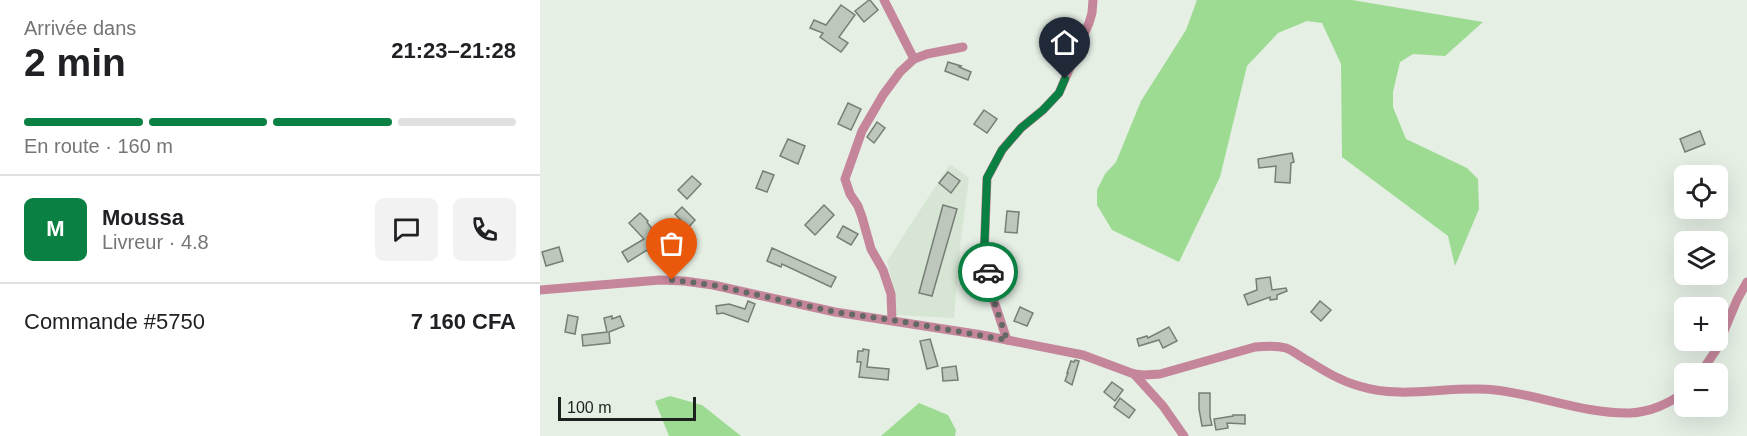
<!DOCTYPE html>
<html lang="fr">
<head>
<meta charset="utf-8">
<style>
  body { margin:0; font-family:Helvetica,sans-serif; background:#f2f2f2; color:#202124; height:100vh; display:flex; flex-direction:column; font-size:22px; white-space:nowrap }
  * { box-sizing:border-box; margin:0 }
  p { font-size:20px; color:#757577 }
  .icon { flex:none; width:33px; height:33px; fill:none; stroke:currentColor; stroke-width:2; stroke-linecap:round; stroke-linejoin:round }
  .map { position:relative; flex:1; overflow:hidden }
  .sheet { display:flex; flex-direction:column; background:#fff; width:540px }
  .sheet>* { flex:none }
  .tools { position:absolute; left:1134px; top:165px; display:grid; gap:12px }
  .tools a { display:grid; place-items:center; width:54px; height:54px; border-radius:9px; background:#fff; box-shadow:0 6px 24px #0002; font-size:30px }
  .scale { position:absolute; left:18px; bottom:15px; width:138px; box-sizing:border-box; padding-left:6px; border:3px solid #1d211d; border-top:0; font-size:16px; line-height:21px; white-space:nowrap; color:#1d211d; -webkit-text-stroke:4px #e5efe4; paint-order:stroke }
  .pin { position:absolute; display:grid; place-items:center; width:51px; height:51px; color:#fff; margin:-62px -26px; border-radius:50% 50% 50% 0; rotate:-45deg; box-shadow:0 0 6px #0007 }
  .pin .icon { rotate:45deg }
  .courier { position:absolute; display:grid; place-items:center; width:60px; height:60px; margin:-30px; border:4px solid #0b8043; border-radius:50%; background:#fff; color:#222; box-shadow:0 2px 8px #0007 }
  .headline em { font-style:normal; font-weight:600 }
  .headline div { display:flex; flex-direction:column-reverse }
  .headline { display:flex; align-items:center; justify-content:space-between; height:102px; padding:0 24px }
  h1 { font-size:39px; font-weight:600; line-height:45px }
  .bar { display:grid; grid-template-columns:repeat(4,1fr); gap:9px 6px; align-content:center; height:72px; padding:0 24px }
  .bar i { height:8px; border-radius:4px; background:#e0e0e0 }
  .bar .active { background:#0b8043 }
  .bar p { grid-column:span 4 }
  .line { display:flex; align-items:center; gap:15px; padding:0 24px; border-top:2px solid #e0e0e0 }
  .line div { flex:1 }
  .round { display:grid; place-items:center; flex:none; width:63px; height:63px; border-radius:9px; background:#f2f2f2 }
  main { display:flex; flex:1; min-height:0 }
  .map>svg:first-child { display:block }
  .built { fill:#d7e6d4 }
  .green { fill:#9ddb93 }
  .building { fill:#bdc7bc; stroke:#767f75; stroke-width:1.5 }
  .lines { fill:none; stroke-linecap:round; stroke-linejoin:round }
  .minor { stroke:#c5869b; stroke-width:9 }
  .done { stroke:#636963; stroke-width:6; stroke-dasharray:0 10.8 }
  .route { stroke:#0b8043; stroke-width:8 }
</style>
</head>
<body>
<main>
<section class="sheet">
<div class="headline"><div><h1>2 min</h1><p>Arrivée dans</p></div><em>21:23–21:28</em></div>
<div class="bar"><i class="active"></i><i class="active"></i><i class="active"></i><i></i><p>En route · 160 m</p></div>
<div class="line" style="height:108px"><b class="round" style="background:#0b8043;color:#fff">M</b><div><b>Moussa</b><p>Livreur · 4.8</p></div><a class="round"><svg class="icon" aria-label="chat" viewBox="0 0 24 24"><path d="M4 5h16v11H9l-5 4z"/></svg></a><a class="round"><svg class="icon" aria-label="phone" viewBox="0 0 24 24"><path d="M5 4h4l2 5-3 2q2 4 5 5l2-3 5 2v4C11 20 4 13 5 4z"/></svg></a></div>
<div class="line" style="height:78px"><div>Commande #5750</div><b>7 160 CFA</b></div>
</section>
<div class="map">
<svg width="1207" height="436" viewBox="0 0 1207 436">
  <rect width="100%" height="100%" fill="#e5efe4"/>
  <path class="built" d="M410,164l19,14 -9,69 -6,71 -59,-3v-21l-8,-33z"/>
  <g class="green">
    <path d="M657,0h155l131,22 -38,34 -32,-2 -13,8 -7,30v15l13,32 61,29 11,11 1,30 -24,57 -7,-30 -106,-79 -1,-93 -19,-41 -15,-2 -29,12 -31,33 -27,111 -41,85 -67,-32 -15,-25v-15l8,-16 11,-12 25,-61 45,-71z"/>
    <path d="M130,396l32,9 39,31h-72l-14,-35z"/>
    <path d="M379,403l29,12 8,15 -1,6h-74z"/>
  </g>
  <g class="building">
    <path d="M329,0h1l8,10 -14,12 -9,-11z"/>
    <path d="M301,5l14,10 -16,22 9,6 -7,9 -21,-15 3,-4 -13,-5 4,-8 12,5z"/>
    <path d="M408,62l13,4 -2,1 12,5 -3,8 -23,-9z"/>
    <path d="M308,103l13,6 -10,21 -13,-6z"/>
    <path d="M444,110l13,9 -10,14 -13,-9z"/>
    <path d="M337,122l8,6 -11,15 -7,-6z"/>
    <path d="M1160,131l5,13 -20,8 -5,-13z"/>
    <path d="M248,139l17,7 -7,18 -18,-8z"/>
    <path d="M752,153l2,9 -3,1 -1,20 -15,-1 1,-16 -17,2 -1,-9z"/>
    <path d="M223,171l11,4 -7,17 -11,-4z"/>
    <path d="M408,172l12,9 -9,12 -12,-10z"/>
    <path d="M152,176l9,8 -14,15 -9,-9z"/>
    <path d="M284,205l10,10 -19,20 -10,-10z"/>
    <path d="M403,205l14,4 -25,87 -13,-3z"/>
    <path d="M142,207l13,13 -7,8 -13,-14z"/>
    <path d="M467,211l12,1 -2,21 -12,-1z"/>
    <path d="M100,213l8,8 -1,1 19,26 -13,10 -6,-8 -19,12 -6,-10 22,-13 -15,-16z"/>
    <path d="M303,226l15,8 -7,11 -14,-8z"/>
    <path d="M19,247l4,14 -17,5 -4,-14z"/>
    <path d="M232,248l64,29 -5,10 -49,-23 -1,3 -14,-6z"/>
    <path d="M730,277l2,13 14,-2 1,3 -10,4v4l-7,1v-3l-22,8 -4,-10 13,-5 -1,-11z"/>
    <path d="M208,301l7,3 -7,18 -25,-9 -6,1 -1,-8 13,-2 16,5z"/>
    <path d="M780,301l11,9 -10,11 -10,-9z"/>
    <path d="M480,307l13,6 -6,13 -13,-5z"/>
    <path d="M28,315l10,2 -3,17 -10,-2z"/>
    <path d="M72,316v3l8,-3 4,10 -15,6 1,11 -27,3 -1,-11 25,-3 -3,-14z"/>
    <path d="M629,327l8,14 -14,7 -4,-8 -20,6 -2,-7 10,-3 1,2z"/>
    <path d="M390,339l8,27 -11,3 -7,-28z"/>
    <path d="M323,349l6,1 -2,17 22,2 -1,11 -29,-3 2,-15h-4l1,-11h5z"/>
    <path d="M535,360l4,1 -7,24 -7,-4 3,-8h-1l4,-12 3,1z"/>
    <path d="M416,366l2,14 -15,1 -1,-13z"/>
    <path d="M572,382l11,8 -8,11 -11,-9z"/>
    <path d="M659,393h11v24l2,8 -10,1 -3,-17z"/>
    <path d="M580,398l15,12 -6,8 -15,-11z"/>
    <path d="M693,415h12v9l-18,-1 1,5 -12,2 -2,-11 19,-3z"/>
  </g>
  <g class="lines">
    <g class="minor">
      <path d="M344,0l30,59"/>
      <path d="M0,290l120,-10 24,1 29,4 122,27 147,23 101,20 51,19 29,32 21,30"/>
      <path d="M352,320l-1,-26 -8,-24 -12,-21 -9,-32 -4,-11 -8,-12 -5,-15 17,-48 21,-36 17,-23 14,-13 13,-5 36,-7"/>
      <path d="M467,340l-14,-42 -9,-41 3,-79 15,-28 19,-22 22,-18 16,-17 30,-70 3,-10 1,-13"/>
      <path d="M594,374l10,1 16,-1 95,-27c10,-1 21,-2 31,1 8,3 16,10 24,14 16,10 31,19 49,24 45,14 90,-1 136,4 45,5 89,24 135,23 21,-1 37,-9 54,-20"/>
      <path d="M1160,374l16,-24 21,-50 10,-18"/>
    </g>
  </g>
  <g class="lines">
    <path class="done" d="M132,280l41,5 122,27 57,8 115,20 -14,-42 -5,-26"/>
    <path class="route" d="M448,272l-4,-15 3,-79 15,-28 19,-22 22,-18 16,-17 6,-14"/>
  </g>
</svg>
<div class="tools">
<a><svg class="icon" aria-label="locate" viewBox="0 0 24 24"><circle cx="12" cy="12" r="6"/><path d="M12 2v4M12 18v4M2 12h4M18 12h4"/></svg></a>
<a><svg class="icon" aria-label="layers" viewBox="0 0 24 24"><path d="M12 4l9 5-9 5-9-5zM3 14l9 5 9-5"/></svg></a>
<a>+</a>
<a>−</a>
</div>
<div class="scale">100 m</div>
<div class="pin" style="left:132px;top:280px;background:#ea580c"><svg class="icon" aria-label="bag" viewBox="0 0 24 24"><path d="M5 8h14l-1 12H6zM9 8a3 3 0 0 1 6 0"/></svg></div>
<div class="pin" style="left:525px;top:79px;background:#1f2937"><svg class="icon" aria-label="home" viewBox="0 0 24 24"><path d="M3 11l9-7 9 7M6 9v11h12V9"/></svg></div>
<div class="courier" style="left:448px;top:272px"><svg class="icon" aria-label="car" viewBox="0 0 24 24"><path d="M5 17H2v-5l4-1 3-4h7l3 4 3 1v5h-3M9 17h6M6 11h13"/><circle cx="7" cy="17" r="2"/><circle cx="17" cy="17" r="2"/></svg></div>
</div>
</main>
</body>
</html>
